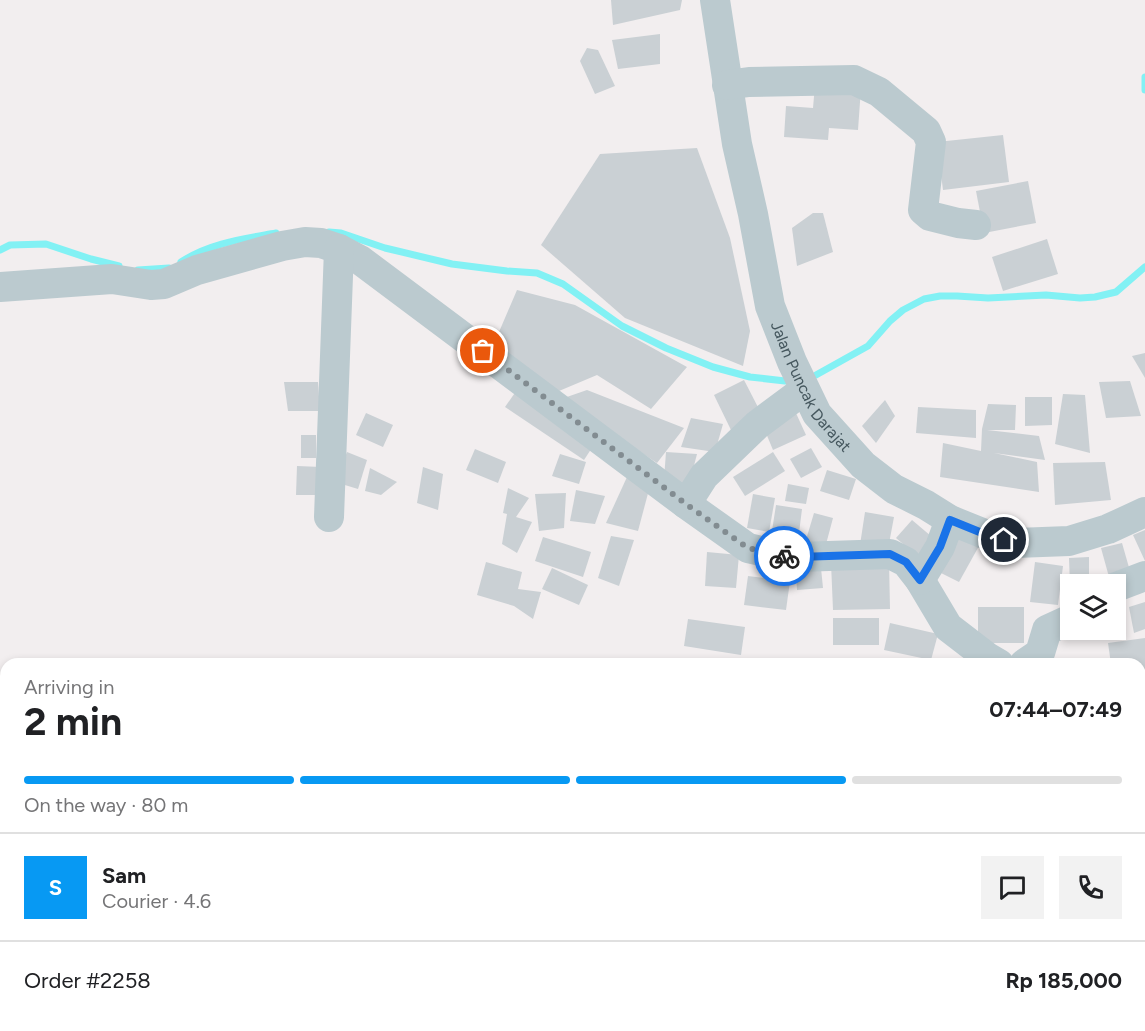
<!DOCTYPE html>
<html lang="en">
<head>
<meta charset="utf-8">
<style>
  body { margin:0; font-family:Figtree,sans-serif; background:#f2f2f2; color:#202124; height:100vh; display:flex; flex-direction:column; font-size:22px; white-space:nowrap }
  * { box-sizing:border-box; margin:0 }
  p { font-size:20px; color:#757577 }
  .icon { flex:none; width:33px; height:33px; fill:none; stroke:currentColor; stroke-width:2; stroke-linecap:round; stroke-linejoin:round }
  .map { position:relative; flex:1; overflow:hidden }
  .details { position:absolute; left:0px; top:658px; width:1146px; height:374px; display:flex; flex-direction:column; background:#fff; border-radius:18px 18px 0 0; box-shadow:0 3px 9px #0003 }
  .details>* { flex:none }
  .tools { position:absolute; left:1060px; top:574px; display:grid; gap:12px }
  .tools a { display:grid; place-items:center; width:66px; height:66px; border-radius:0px; background:#fff; box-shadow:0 3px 9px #0003; font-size:30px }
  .pin { position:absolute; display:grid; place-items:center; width:51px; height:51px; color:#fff; margin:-26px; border:3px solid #fff; border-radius:50%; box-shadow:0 2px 6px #0007 }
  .courier { position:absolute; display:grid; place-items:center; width:60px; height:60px; margin:-30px; border:4px solid #1a73e8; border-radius:50%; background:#fff; color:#222; box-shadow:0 2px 8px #0007 }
  .head em { font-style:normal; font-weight:700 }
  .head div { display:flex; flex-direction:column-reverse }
  .head { display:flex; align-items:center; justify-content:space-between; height:102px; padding:0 24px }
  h1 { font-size:39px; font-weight:700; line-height:45px }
  .bar { display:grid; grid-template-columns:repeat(4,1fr); gap:9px 6px; align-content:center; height:72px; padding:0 24px }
  .bar i { height:8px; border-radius:4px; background:#e0e0e0 }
  .bar .current { background:#0799f3 }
  .bar p { grid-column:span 4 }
  .line { display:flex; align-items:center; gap:15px; padding:0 24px; border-top:2px solid #e0e0e0 }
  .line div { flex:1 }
  .round { display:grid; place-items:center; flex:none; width:63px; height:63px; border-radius:0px; background:#f2f2f2 }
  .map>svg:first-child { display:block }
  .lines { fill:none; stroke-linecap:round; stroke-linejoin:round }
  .stream { stroke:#82f1f4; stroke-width:7 }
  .building { fill:#cad0d4 }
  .minor { stroke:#bbcacf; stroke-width:30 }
  .done { stroke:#828c91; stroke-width:6; stroke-dasharray:0 10.8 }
  .route { stroke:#1a73e8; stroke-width:8 }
  .labels { text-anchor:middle; stroke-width:4.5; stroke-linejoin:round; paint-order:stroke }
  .street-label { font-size:16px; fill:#45575e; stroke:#fff }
</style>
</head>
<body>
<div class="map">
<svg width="1145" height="1031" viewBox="0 0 1145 1031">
  <rect width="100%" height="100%" fill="#f2eeef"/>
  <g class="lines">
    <g class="stream">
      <path d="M1145,77v13"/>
      <path d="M329,232l12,1 44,15 67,16 55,7 30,2 26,11 59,42 44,22 47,19 37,10 35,4"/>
      <path d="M0,250l10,-5 36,-1 45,15 28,7"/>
      <path d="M181,262c29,-19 62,-23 95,-29"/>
      <path d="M138,270l31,-2"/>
      <path d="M816,375l52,-29 22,-25 13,-11 21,-11 16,-3h17l31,2 58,-3 34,3 15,-1 21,-5 29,-25"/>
    </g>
  </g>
  <g class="building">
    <path d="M611,0h71l-2,10 -67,15z"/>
    <path d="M660,34v30l-42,5 -6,-29z"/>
    <path d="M587,48l11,2 17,36 -20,8 -15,-33z"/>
    <path d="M815,85l46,3 -3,42 -29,-2 -1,12 -44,-3 2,-31 27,2z"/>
    <path d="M1003,135l6,47 -66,8 -6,-48z"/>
    <path d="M697,148l33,90 20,93 -7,35 -118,-48 -84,-73 59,-91z"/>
    <path d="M1028,181l8,42 -52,10 -8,-42z"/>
    <path d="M813,213h10l10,39 -36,14 -5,-38z"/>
    <path d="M1047,239l11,35 -55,17 -11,-34z"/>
    <path d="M517,290l58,15 112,62 -36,42 -54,-34 -38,16 -66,-45z"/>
    <path d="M1145,353v25l-13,-22z"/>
    <path d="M744,380l18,35 -31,15 -17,-35z"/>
    <path d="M1130,381l11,35 -35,2 -7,-36z"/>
    <path d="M284,382h34l2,29h-32z"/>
    <path d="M519,387l78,53 -13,20 -79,-53z"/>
    <path d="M587,390l97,38 -27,35 -96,-64z"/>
    <path d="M1063,394l22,1 5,58 -35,-9z"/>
    <path d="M1025,397h27v28l-27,1z"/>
    <path d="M885,400l10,16 -19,27 -14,-17z"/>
    <path d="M988,404l28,1 -1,25h-28l52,6 6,24 -51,-7 43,9 2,30 -99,-15 3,-34 38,8 1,-22z"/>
    <path d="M918,407l58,3v28l-60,-5z"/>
    <path d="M795,411l11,24 -33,15 -10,-24z"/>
    <path d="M366,413l27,12 -10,22 -27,-12z"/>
    <path d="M691,418l32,6 -8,28 -34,-5z"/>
    <rect x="301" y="435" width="15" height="23"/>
    <path d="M811,448l11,19 -21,11 -11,-19z"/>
    <path d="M475,449l31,13 -8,21 -32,-13z"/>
    <path d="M347,452l20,8 -9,29 -23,-7z"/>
    <path d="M666,452l31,2 -8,31 -25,-6z"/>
    <path d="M773,452l12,19 -40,25 -12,-19z"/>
    <path d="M560,454l26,8 -7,22 -27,-8z"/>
    <path d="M1105,462l6,38 -56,5 -2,-42z"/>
    <path d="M297,466l24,1 -3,28h-22z"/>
    <path d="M423,467l20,7 -5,36 -21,-7z"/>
    <path d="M370,468l27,14 -16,13 -16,-4z"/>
    <path d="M827,470l29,9 -7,21 -29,-9z"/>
    <path d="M627,477l24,5 -13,49 -32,-8z"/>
    <path d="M788,484l21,4 -3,16 -21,-3z"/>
    <path d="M508,488l21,10 -13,19 16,5 -15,31 -15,-9 5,-30 -4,-1z"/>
    <path d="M576,490l29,6 -10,28 -25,-3z"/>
    <path d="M566,493l-2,35 -25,3 -4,-37z"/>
    <path d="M753,494l22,4 -6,34 -22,-4z"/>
    <path d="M776,505l26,4 -4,32 -27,-4z"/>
    <path d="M865,512l29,5 -6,32 -28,-4z"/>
    <path d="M814,513l19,5 -8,30 -20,-5z"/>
    <path d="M912,520l26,22 -16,18 -26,-22z"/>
    <path d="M1145,530v31l-12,-26z"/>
    <path d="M955,533l24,13 -20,36 -24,-12z"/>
    <path d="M611,536l23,4 -15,46 -21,-8z"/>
    <path d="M543,537l48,15 -8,25 -48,-16z"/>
    <path d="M1122,543l8,28 -21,6 -8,-29z"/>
    <path d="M707,552l32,3 -3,33 -31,-2z"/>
    <path d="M1089,557v28h-19l-1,-27z"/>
    <path d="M820,558l3,30 -26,2 -2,-30z"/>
    <path d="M889,561l1,48 -57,1 -2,-47z"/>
    <path d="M486,562l36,10 -4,17 23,3 -8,27 -19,-13 -37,-11z"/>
    <path d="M1035,562l28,4 -5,39 -28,-3z"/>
    <path d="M552,568l36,17 -9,20 -37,-16z"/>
    <path d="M748,576l42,5 -4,29 -42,-5z"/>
    <path d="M1145,602v27l-11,4 -5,-26z"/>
    <rect x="978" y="607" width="46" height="36"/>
    <rect x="833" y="618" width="46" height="27"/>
    <path d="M688,619l57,8 -4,28 -57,-9z"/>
    <path d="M890,623l48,11 -7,26 -47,-10z"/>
    <path d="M1145,638v50h-5v-24h-29l-3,-21z"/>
    <path d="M1145,766v50h-5v-48z"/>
    <path d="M1140,843h5v35l-5,1z"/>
    <path d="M473,1026h15l3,5h-22l-1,-2z"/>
    <path d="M497,1026h23l3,5h-23z"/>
    <rect x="642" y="1026" width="24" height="5"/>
    <path d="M684,1026h52l1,5h-52z"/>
    <rect x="742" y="1026" width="19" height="5"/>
    <path d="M767,1026h31l11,1 -1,4h-42z"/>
  </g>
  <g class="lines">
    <g class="minor">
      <path id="s1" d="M715,0l22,144 16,70 17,92 22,56 25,52 46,51 31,24 32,16 24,15 42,17 23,6 54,-2 39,-12 37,-17"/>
      <path d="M727,85l22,-3 105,-2 25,12 47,39 5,11 -8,68 7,6 28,7 18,2"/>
      <path d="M0,287l112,-8 39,6 13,-1 33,-14 85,-24 23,-4 16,1 18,6 21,11 326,244 62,44 36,8 14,1 92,-3 16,8 14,18 28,47 39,30 12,7"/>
      <path d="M686,504l18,-28 53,-51 47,-35"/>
      <path d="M329,517l10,-268"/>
      <path d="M920,580l20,-33 10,-27"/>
      <path d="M1116,587l29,-11"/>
      <path d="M1024,664l16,-11 7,-23 24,-11"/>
      <path d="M1140,1005l5,-5"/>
      <path d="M1113,1026l32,2"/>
      <path d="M599,1031l10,-5"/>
    </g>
  </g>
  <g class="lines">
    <path class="done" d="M483,351l203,153 62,44 36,8"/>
    <path class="route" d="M784,556l14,1 92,-3 16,8 14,18 20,-33 10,-27 42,17 12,3"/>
  </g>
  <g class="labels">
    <g class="street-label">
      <text dy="6" stroke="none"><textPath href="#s1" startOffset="402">Jalan Puncak Darajat</textPath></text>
    </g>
  </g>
</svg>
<div class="tools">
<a><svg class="icon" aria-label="layers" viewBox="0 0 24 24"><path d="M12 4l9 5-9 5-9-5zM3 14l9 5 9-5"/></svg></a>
</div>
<div class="pin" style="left:483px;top:351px;background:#ea580c"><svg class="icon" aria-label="bag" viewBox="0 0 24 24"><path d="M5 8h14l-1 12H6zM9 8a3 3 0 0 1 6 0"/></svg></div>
<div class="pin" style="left:1004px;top:540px;background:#1f2937"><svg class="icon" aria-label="home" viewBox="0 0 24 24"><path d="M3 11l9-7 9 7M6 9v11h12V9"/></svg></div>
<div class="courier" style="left:784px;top:556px"><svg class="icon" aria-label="bike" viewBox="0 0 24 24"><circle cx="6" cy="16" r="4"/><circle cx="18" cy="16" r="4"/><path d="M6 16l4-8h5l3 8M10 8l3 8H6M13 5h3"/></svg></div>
<section class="details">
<div class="head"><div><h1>2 min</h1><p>Arriving in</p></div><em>07:44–07:49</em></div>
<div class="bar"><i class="current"></i><i class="current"></i><i class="current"></i><i></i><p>On the way · 80 m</p></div>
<div class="line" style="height:108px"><b class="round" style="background:#0799f3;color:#fff">S</b><div><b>Sam</b><p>Courier · 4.6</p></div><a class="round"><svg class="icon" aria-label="chat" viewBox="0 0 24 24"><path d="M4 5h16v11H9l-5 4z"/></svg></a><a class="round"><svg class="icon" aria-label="phone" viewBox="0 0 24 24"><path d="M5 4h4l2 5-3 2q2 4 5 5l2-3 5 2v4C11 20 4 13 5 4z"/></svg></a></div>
<div class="line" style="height:78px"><div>Order #2258</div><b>Rp 185,000</b></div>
</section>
</div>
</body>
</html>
